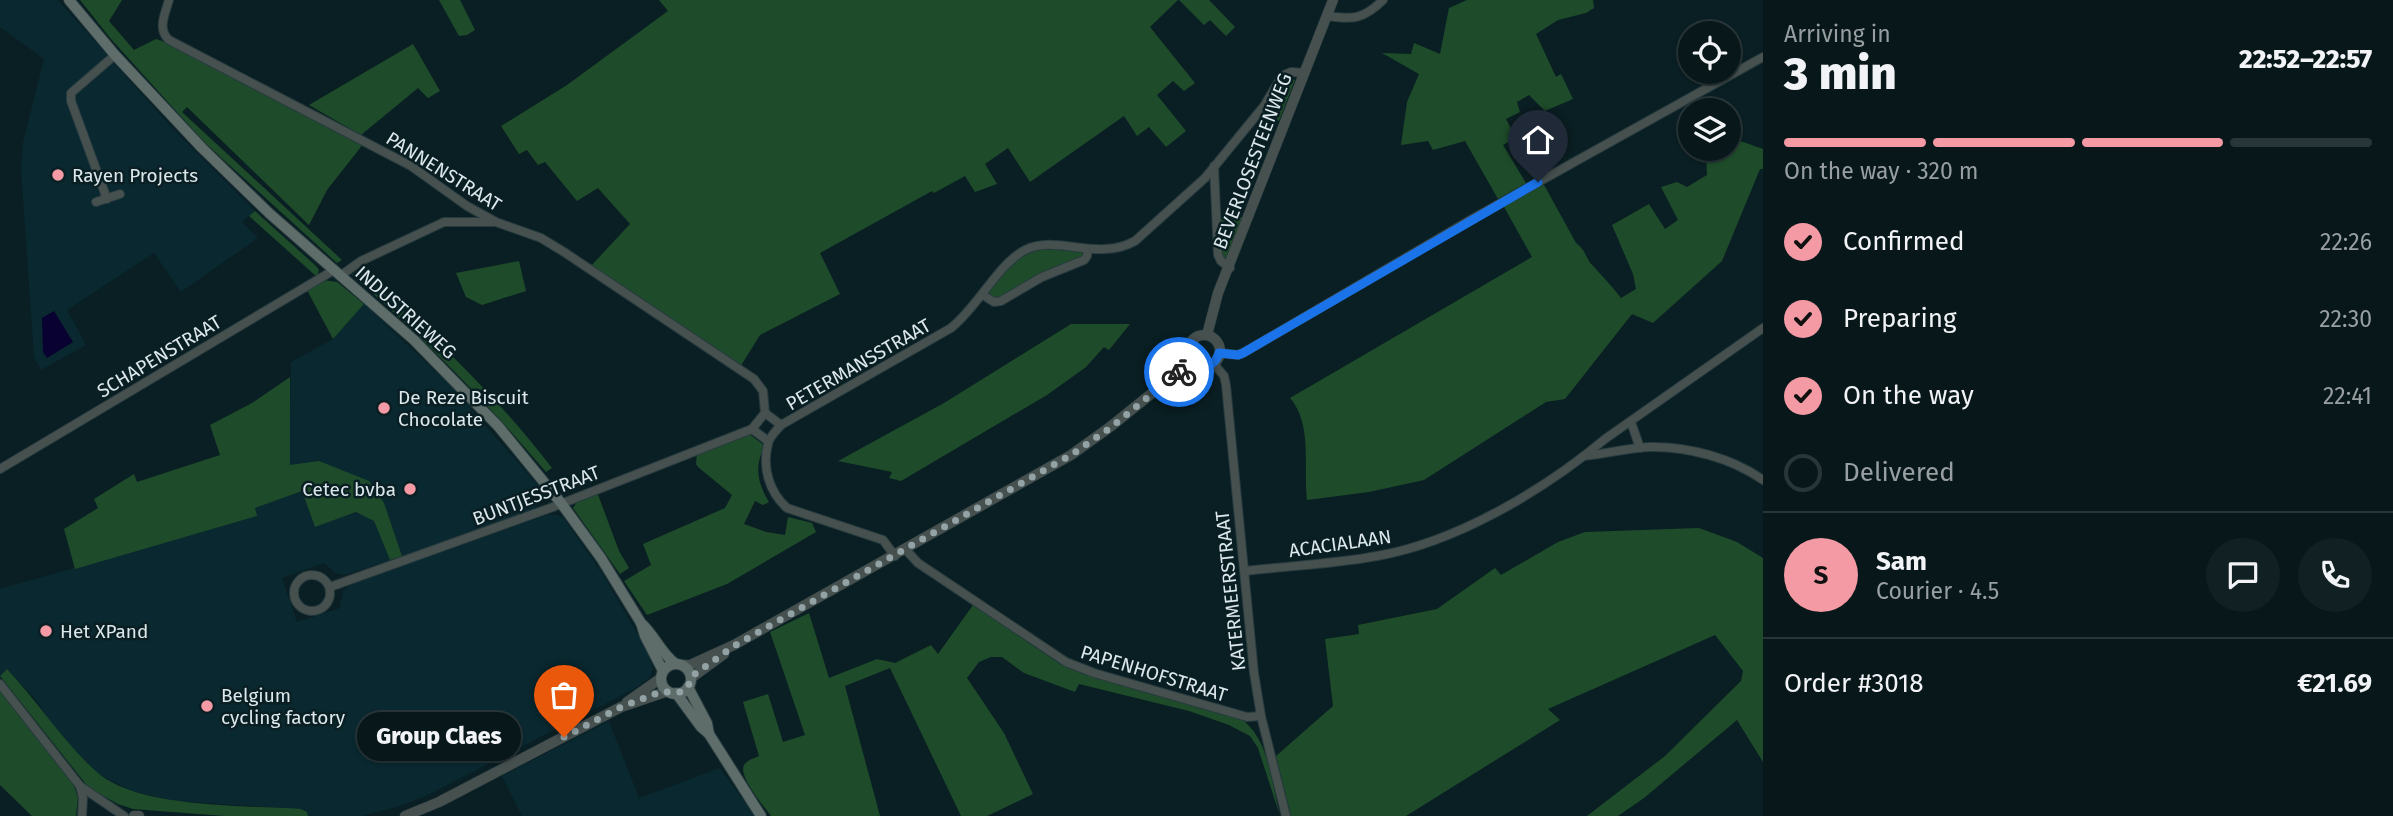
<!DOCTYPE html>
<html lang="en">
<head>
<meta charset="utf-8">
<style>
  body { margin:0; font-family:"Fira Sans",sans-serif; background:#112023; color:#f1f3f6; height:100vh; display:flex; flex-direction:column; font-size:26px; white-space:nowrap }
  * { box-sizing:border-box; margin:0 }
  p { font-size:23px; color:#989fa2 }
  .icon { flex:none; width:38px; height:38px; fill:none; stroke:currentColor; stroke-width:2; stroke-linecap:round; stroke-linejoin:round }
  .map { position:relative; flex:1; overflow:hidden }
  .side { display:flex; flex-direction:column; background:#08171a; width:630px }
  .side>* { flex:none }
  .controls { position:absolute; left:1678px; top:21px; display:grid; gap:14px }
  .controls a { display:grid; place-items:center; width:63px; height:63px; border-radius:50%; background:#08171a; box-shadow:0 2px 5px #0004,0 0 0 2px #293639; font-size:35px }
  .pin { position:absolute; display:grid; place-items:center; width:60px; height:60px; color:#fff; margin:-72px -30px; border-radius:50% 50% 50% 0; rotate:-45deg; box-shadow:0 0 7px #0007 }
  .pin .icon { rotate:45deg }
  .courier { position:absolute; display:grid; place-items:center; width:70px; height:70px; margin:-35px; border:5px solid #1a73e8; border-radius:50%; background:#fff; color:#222; box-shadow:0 2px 9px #0007 }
  .bubble { position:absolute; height:49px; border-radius:24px; background:#08171a; box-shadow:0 2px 5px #0004,0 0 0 2px #293639; font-size:23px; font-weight:800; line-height:49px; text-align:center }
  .head em { font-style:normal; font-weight:800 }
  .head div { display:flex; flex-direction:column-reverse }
  .head { display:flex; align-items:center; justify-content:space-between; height:119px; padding:0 21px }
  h1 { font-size:46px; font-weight:800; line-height:52px }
  .bar { display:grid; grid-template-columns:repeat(4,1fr); gap:10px 7px; align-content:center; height:84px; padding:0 21px }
  .bar i { height:9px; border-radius:5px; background:#293639 }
  .bar .current { background:#f49aa4 }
  .bar p { grid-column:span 4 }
  .line { display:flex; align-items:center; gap:18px; padding:0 21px; border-top:2px solid #293639 }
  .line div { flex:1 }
  .round { display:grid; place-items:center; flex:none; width:74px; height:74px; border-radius:37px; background:#112023 }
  ol { padding:0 21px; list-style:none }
  li { display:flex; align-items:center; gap:21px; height:77px }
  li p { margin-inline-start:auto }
  li .icon { padding:7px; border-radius:50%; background:#f49aa4; color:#111; stroke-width:4 }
  li:last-child { color:#989fa2 }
  li i { width:38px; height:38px; border:4px solid #293639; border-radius:50% }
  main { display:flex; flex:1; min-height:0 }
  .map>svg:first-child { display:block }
  .built { fill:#09282f }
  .green { fill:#1e4c2a }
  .water { fill:#080132 }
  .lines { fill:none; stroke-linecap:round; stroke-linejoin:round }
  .minor-casing { stroke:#273b3f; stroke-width:10 }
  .tertiary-casing { stroke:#273b3f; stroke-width:11 }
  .secondary-casing { stroke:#273b3f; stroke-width:12 }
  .minor { stroke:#46504e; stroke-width:8 }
  .tertiary { stroke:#46504e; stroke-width:10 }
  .secondary { stroke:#5e6d6a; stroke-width:10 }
  .done { stroke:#92a2a5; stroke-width:7; stroke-dasharray:0 12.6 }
  .route { stroke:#1a73e8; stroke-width:9 }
  .poi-dot { fill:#f49aa4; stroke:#0a1f23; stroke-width:2.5 }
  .labels { text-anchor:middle; stroke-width:5; stroke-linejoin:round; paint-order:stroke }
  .street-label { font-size:19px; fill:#dce8eb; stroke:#0a1f23 }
  .poi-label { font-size:19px; fill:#dce8eb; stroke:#0a1f23; text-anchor:start }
</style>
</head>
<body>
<main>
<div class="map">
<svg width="1763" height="816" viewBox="0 0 1763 816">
  <rect width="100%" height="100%" fill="#0a1f23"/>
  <g class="built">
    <path d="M0,0h58l115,129 82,82 -13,11 16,16 -77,54 -27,-39 -87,57 19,35 -45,25 -7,-13 -13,-188 2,-26 21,-84 -44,-32z"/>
    <path d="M364,304l88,83 90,103 -1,9 -6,10 -133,47 -18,-53 -95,-38 2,-103 42,-23z"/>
    <path d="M302,491l13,36 41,-15 18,9 16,39 -45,15 -10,-2 -11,-10 -42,15 15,44 43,-14 3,-17 10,-8 194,-68h10l6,2 39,56 44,75 7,21 -3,8 -14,11 -210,108 -26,10 -38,10h-54l-1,-4 -6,-3 -126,-8 -43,-10 -32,-16 -45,-45 -19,-30 -29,-31 -7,7v-87l256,-73 -1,-8z"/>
    <path d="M609,721l30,77 81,-30 35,48h-233l-20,-40z"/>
  </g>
  <g class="green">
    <path d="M80,0h42l-13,21 25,29 22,-11 6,2 202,102 -37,47 -18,35 -122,-118 -5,5 160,148 -5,3 -133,-121 -93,-103z"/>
    <path d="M439,0h21l15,30 -8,5 -8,1z"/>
    <path d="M659,0h519l-28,27 45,56 -11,8 -11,-10 -16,14 29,36 -20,16 -17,-20 -12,9 -13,-20 -94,66 -22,-34 -23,16 12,20 -22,8 -10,-16 -31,17 -2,-2 -112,62 20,41 -80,41 -20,32 -150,-100 40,-43 -32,-36 -21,13 -32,-39 -7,3 -11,-15 -8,4 -18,-28 66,-41 101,-74z"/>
    <path d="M1179,0h30l26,27 -9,9 -16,-16 -6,5z"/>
    <path d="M1467,0h126l1,8 -8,5 -28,7 -22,14 20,43 5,-3 12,25 -28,12 -16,-16 -12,7 3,10 -14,7 10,19 -13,7 23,38 -28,16 -33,-58 -32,9 -5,-9 -27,4 6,-43 12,-28 -37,-21 29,1 3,-11 26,11 9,-46z"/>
    <path d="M413,44l27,47 -12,7 -10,-10 -57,47 -52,-30z"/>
    <path d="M1289,77l6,3 -16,41 -15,-9z"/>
    <path d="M1729,137l34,12v20h-3l-38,92 -69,62 -21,-9 -67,85 -19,3 -122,78 -55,12 -62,8c-4,-33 6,-75 -17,-102l242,-141 -29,-52 40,-22 33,60c11,8 9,15 17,23 10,11 19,20 28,32l15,-9 -3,-15 -21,-49 37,-21 16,25 13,-9 -17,-33 16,-5 10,5 20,-12 -1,-22 3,-4h20z"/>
    <path d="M255,211l61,55 3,4 -2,7 -68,-61z"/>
    <path d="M1242,217l-16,42 -2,1 -2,-3 -3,-39z"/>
    <path d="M1046,249l38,3 -2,6 -86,42 -7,-5v-3c17,-20 29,-40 57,-43z"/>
    <path d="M519,261l7,30 -44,14 -16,-8 -10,-24z"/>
    <path d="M358,270c69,59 138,125 194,198l-6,4c-62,-73 -122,-134 -194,-197z"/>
    <path d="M324,280l13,2 27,22 -31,35 -26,-49z"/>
    <path d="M1071,324h59l-21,26 -5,-3 -18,20 -39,28 -146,86 -12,-3 3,-6 -54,-11 106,-58z"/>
    <path d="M290,377v88l29,-4 50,20 15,22 18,53 -12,4 -16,-39 -18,-9 -41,15 -13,-36 -47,17 2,8 -182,53 -11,-40 34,-21 -4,-9 40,-25 3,8 83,-27 -10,-30 42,-22z"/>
    <path d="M748,433l17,13c-11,19 -8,37 4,56l-6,3 -8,-4 -11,23 22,8 19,3 3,-18 24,6 4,9 -89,52 -80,31 -23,-34 27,-16 -8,-21 82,-36 7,-13 -34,-28 -2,-3 1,-11z"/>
    <path d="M597,492l22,59 10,17 -9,6 -47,-66 5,-8z"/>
    <path d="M1699,528l38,14 26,16v204l-26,-42 -93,78 -26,18h-31l78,-60 76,-75 2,-10 -28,-36 -167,74 12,11 -154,96h-115l-15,-60 57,-50 -8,-67 34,-5 -1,-9 79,-16 58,-41 6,7 57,-33 27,-10z"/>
    <path d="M973,605l87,59 23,10 157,44c30,21 31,64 40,98l-22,-68 -8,-12 -21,-11 -40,-14 -110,-27 -4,8 -51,-19 -22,-16h-11l-12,5 -12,16 37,55 29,61 -46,22h-26l-71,-148 -45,18 35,130h-109c-7,-10 -33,-40 -27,-51 3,-5 11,-7 15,-9l-16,-54 25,-8 15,48 22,-7 -35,-103 39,-19 20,65 48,-19 18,4 36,-18 7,9z"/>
    <path d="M7,669c32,34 56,73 91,104 42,36 149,32 203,36l6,3 1,4h-83l-92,-7 -15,-5 -29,-16 -89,-112z"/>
    <path d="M0,690l74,96 4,12 -2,18h-44l-32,-31z"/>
  </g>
  <path class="water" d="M54,311l19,31 -26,16 -4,-6 -1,-34z"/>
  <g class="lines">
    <defs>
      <g id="minor">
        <path d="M169,0c-4,14 -12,29 0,40l242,126 56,40 29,16 45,16 23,14 190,127 9,12 2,22"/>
        <path d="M1327,16c26,4 37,3 56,-16"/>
        <path d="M1214,166l4,89 3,6 9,7"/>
        <path d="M107,199l-36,-98v-8l44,-38"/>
        <path d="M96,202l24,-8"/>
        <path d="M340,276l21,-15 83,-39h49"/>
        <path d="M983,295l11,7 7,-1 41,-24 42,-17 3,-4 1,-7"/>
        <path d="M1219,353l19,2 5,-2 229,-134 291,-162"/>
        <path d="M1213,363l11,13 2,9 28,288 7,43 25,100"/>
        <path d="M765,413l16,12"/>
        <path d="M1631,422l9,26"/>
        <path d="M752,429l16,12"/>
        <path d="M1584,456c21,-2 43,-8 65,-9 38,-1 83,11 114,33"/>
        <path d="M0,469l334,-199"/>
        <path d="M906,550l12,13 148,99 28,11 153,44 14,-1"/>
        <path d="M895,556l-12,-16 -96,-32c-18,-16 -25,-41 -19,-64 1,-7 9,-14 13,-19l170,-97c26,-20 47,-64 74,-78 32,-16 72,12 110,-9l70,-63 59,-72 18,-30 9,-4 14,1"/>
        <path d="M1244,571c44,-5 90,-7 133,-15 80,-14 167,-66 228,-117l158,-111"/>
        <circle cx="312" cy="593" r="18"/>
        <path d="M330,587l223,-80 199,-78 13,-16"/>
        <path d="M0,684l80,102 44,30"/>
        <path d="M80,786l3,12 -1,18"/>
      </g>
      <g id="tertiary">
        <path d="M1207,335l11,-42 115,-293"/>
        <circle cx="1204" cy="351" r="16"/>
        <path d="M683,665h7l44,-20 337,-190 39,-28 82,-66"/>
        <path d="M691,678l33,-24"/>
        <path d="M627,702l34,-24"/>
        <path d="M134,816h5"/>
        <path d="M405,816l34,-14 182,-95 47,-16"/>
      </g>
      <g id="secondary">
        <path d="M69,0l46,55 87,93 68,66 144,126 84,86 63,77 40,55 40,65 4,13 18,35"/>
        <path d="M641,623c14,12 20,31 35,41"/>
        <circle cx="676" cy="679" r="15"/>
        <path d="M688,687l19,36 2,11"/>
        <path d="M676,693l25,34 8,7 52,82"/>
      </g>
    </defs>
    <use href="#minor" class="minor-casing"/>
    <use href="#tertiary" class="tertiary-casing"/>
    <use href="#secondary" class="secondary-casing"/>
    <use href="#minor" class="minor"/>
    <use href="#tertiary" class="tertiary"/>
    <use href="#secondary" class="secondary"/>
  </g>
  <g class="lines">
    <path class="done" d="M564,737l57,-30 39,-15h21l7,-5 3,-9 4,-4 39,-28 337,-191 39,-27 69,-56"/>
    <path class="route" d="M1179,372l13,-11c11,10 23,5 27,-8l19,2 5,-2 295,-171"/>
  </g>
  <g class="poi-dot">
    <circle cx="58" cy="175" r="7"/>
    <circle cx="384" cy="408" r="7"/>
    <circle cx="410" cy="489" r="7"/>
    <circle cx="46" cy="631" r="7"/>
    <circle cx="207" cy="706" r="7"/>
  </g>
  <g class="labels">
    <g class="street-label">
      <text transform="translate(1252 161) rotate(-69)" y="7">BEVERLOSESTEENWEG</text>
      <text transform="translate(444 171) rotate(32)" y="7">PANNENSTRAAT</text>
      <text transform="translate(406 312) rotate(42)" y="7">INDUSTRIEWEG</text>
      <text transform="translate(159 356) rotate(-31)" y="7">SCHAPENSTRAAT</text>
      <text transform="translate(858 364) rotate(-30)" y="7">PETERMANSSTRAAT</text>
      <text transform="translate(536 495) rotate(-21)" y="7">BUNTJESSTRAAT</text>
      <text transform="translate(1340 543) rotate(-8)" y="7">ACACIALAAN</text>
      <text transform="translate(1230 591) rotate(-96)" y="7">KATERMEERSTRAAT</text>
      <text transform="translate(1154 673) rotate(17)" y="7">PAPENHOFSTRAAT</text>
    </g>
    <g class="poi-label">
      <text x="72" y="182">Rayen Projects</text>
      <text x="398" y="404">De Reze Biscuit<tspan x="398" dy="22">Chocolate</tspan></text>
      <text x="396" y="496" text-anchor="end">Cetec bvba</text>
      <text x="60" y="638">Het XPand</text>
      <text x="221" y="702">Belgium<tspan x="221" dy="22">cycling factory</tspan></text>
    </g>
  </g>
</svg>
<div class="controls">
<a><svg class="icon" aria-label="locate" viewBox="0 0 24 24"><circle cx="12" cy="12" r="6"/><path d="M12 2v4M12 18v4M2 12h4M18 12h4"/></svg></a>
<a><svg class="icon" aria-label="layers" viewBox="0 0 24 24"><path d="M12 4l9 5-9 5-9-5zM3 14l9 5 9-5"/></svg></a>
</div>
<div class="pin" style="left:564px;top:737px;background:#ea580c"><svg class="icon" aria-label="bag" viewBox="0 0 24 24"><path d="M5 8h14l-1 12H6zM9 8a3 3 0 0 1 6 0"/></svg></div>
<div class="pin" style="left:1538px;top:182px;background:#1f2937"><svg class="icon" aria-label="home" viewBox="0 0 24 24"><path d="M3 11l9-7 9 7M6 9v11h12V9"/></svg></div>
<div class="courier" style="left:1179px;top:372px"><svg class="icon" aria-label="bike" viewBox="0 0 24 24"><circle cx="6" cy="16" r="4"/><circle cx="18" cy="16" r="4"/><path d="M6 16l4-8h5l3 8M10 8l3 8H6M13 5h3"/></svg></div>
<div class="bubble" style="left:357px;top:712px;width:164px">Group Claes</div>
</div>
<section class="side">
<div class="head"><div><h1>3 min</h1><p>Arriving in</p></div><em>22:52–22:57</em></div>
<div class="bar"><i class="current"></i><i class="current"></i><i class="current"></i><i></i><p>On the way · 320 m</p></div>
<ol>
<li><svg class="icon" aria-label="check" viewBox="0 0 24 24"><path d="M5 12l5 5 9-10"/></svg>Confirmed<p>22:26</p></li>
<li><svg class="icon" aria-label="check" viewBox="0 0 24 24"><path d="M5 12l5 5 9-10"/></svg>Preparing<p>22:30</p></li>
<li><svg class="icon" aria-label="check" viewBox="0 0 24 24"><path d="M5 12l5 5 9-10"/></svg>On the way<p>22:41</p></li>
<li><i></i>Delivered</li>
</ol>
<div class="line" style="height:126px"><b class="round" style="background:#f49aa4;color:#111">S</b><div><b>Sam</b><p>Courier · 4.5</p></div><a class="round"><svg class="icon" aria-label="chat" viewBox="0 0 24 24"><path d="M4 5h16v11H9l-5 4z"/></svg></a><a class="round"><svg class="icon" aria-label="phone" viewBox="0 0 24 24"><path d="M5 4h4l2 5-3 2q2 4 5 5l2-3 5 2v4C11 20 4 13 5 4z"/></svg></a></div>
<div class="line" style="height:91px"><div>Order #3018</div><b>€21.69</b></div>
</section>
</main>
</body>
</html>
